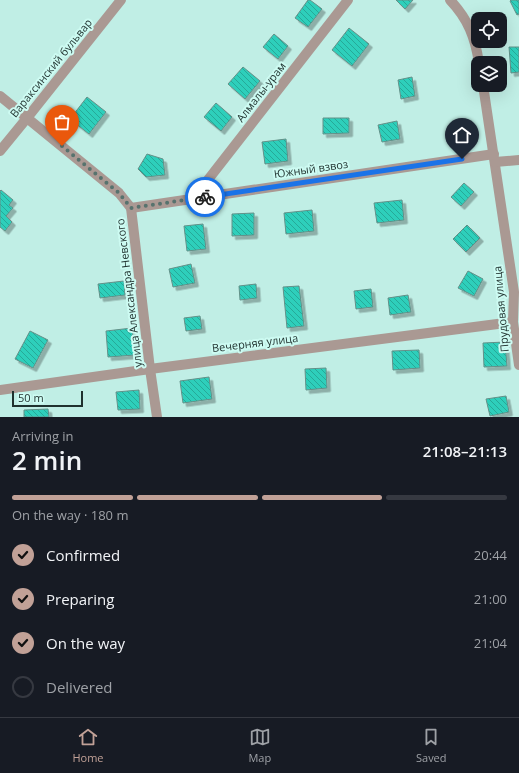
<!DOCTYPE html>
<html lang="en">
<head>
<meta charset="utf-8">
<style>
  body { margin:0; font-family:"Open Sans",sans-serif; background:#20242c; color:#f1f3f6; height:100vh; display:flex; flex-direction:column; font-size:15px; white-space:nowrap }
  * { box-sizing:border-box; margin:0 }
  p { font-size:13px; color:#9ea1a6 }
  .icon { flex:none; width:22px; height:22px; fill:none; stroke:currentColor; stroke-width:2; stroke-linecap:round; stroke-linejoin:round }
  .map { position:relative; height:417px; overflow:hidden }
  .drawer { display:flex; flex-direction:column; background:#171b24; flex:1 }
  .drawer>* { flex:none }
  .tools { position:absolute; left:471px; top:12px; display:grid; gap:8px }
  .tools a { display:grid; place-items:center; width:36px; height:36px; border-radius:8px; background:#171b24; box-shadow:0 4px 16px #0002; font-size:20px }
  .scale { position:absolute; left:12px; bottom:10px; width:71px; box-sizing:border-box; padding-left:4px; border:2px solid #1f312e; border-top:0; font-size:11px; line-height:14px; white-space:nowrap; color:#1f312e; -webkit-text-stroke:3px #cdfbf2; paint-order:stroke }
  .pin { position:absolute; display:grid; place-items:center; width:34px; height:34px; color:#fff; margin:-41px -17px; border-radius:50% 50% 50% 0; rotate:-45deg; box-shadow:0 0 4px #0007 }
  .pin .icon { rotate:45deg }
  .courier { position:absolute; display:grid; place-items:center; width:40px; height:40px; margin:-20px; border:3px solid #1a73e8; border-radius:50%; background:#fff; color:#222; box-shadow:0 1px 5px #0007 }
  .summary em { font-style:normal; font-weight:600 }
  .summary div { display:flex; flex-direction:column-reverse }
  .summary { display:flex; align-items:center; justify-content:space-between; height:68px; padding:0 12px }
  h1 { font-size:26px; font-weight:600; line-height:30px }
  .bar { display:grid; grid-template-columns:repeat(4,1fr); gap:6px 4px; align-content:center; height:48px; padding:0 12px }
  .bar i { height:5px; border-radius:3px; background:#363941 }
  .bar .on { background:#c1a197 }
  .bar p { grid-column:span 4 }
  ol { padding:0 12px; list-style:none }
  li { display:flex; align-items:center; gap:12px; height:44px }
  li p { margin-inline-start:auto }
  li .icon { padding:4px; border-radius:50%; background:#c1a197; color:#111; stroke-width:4 }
  li:last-child { color:#9ea1a6 }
  li i { width:22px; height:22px; border:2px solid #363941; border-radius:50% }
  .tab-bar { display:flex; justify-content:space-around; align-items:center; height:56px; border-top:1px solid #363941; background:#171b24; font-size:11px; color:#9ea1a6 }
  .tab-bar a { display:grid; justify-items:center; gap:2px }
  .tab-bar .on { color:#c1a197 }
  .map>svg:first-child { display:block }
  .building { fill:url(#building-back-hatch); stroke:#649088; filter:url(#shadow) }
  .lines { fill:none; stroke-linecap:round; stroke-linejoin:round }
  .minor { stroke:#aa9993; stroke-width:10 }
  .done { stroke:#57736e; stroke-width:4; stroke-dasharray:0 7.2 }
  .route { stroke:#1a73e8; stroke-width:5 }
  .labels { text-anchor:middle; stroke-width:4; stroke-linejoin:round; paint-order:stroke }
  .street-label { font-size:11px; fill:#1f312e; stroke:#cdfbf2 }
</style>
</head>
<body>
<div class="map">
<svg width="519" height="417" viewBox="0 0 519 417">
  <defs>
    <pattern id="building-back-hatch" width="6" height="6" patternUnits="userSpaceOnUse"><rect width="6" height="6" fill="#2dcfbb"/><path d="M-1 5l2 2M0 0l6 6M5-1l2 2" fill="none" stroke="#26a998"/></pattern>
    <filter id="shadow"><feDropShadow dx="3.5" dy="3.5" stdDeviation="0" flood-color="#0004"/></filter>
  </defs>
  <rect width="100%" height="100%" fill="#c0eee5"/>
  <g class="building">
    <path d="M308,0h2l12,9 -14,18 -13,-9z"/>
    <path d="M396,0h17l-8,9z"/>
    <path d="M511,0h8v14l-2,1 -7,-14z"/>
    <path d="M349,28l20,16 -17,22 -20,-16z"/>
    <path d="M274,34l14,12 -10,13 -15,-12z"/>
    <path d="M509,47h10v25l-8,1z"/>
    <path d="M243,67l17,14 -15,18 -17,-15z"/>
    <path d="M412,77l3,19 -14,3 -3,-19z"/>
    <path d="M87,97l19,15 -17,22 -19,-15z"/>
    <path d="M216,103l16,14 -11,14 -17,-14z"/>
    <path d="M323,118h26v15l-26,1z"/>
    <path d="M397,121l3,18 -18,3 -4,-17z"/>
    <path d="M286,139l2,22 -23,3 -3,-22z"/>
    <path d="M147,154l16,5 2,16 -19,2 -8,-8z"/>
    <path d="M464,183l10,9 -13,14 -10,-9z"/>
    <path d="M1,190l12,10 -4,5 4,3 -7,8 6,6 -7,9 -5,-4v-36z"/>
    <path d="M402,200l2,20 -27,3 -3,-20z"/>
    <path d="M312,210l2,21 -28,3 -2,-21z"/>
    <path d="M254,213v22l-22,1v-22z"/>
    <path d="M203,224l3,25 -19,2 -3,-25z"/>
    <path d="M467,225l13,13 -14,14 -13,-13z"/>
    <path d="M191,264l4,19 -22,4 -4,-18z"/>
    <path d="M468,271l15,8 -9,17 -16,-8z"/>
    <path d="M124,281l1,14 -25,3 -2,-14z"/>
    <path d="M256,284l1,14 -17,2 -1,-14z"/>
    <path d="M299,286l5,40 -17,2 -4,-41z"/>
    <path d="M371,289l2,18 -17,2 -2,-18z"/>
    <path d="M408,295l3,17 -21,3 -2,-17z"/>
    <path d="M200,316l2,13 -16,2 -2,-13z"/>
    <path d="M132,328l3,27 -27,2 -2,-26z"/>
    <path d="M30,331l18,9 -15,28 -18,-9z"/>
    <path d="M505,342l2,24 -23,1 -1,-24z"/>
    <path d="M419,350l1,18 -27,2 -1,-19z"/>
    <path d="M326,368l1,20 -21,2 -1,-21z"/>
    <path d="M209,377l3,22 -29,4 -3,-22z"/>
    <path d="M139,390l1,19 -22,1 -2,-18z"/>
    <path d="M506,396l3,16 -19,4 -4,-17z"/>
    <path d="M48,409l1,8h-25v-7z"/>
  </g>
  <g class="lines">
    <g class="minor">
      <path d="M450,0c18,19 25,37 29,63"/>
      <path d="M483,85l31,207 -1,30 6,43"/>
      <path d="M0,96l119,97 12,15 19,161 7,48"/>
      <path d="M0,151l27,-33 94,-118"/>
      <path d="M495,162l24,-2"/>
      <path d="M193,199l155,-199"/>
      <path d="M131,208l363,-54"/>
      <path d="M0,390l150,-21 363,-47"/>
    </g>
  </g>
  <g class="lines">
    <path class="done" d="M62,146l57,47 12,15 74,-11"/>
    <path class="route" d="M205,197l257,-38"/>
  </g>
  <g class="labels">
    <g class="street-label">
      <text transform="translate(51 68) rotate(-51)" y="4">Вараксинский бульвар</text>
      <text transform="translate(261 92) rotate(-52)" y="4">Алмалы-урам</text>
      <text transform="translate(311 169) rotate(-8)" y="4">Южный взвоз</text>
      <text transform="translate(129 293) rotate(-97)" y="4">улица Александра Невского</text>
      <text transform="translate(501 309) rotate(-95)" y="4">Прудовая улица</text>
      <text transform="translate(255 343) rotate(-7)" y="4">Вечерняя улица</text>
    </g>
  </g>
</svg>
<div class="tools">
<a><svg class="icon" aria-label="locate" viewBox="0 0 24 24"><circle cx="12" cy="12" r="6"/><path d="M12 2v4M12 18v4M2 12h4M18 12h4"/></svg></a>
<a><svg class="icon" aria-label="layers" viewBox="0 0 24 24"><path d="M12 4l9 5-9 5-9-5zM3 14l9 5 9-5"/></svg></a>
</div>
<div class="scale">50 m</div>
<div class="pin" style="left:62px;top:146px;background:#ea580c"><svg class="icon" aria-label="bag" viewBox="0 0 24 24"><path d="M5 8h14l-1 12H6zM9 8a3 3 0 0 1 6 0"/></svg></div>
<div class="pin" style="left:462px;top:159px;background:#1f2937"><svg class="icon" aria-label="home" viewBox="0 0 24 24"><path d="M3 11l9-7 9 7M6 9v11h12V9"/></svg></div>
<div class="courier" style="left:205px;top:197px"><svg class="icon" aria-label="bike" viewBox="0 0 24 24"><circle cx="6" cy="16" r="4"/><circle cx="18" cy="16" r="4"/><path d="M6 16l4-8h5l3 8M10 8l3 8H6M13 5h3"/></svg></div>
</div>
<section class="drawer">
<div class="summary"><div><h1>2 min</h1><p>Arriving in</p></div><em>21:08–21:13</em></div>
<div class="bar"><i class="on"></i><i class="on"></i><i class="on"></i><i></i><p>On the way · 180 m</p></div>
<ol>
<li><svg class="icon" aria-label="check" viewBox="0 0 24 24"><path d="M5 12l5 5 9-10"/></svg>Confirmed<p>20:44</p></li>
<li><svg class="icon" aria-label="check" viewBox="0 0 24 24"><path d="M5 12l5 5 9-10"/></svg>Preparing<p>21:00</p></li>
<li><svg class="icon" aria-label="check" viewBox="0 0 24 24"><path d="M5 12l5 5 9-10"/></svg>On the way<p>21:04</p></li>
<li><i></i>Delivered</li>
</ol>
</section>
<nav class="tab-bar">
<a class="on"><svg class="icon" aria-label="home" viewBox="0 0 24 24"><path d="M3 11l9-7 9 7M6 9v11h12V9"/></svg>Home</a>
<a><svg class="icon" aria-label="map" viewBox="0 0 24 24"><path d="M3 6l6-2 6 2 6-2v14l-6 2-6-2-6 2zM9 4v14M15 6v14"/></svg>Map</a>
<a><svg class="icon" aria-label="saved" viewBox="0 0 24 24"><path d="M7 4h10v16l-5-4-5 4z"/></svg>Saved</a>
</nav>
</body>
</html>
